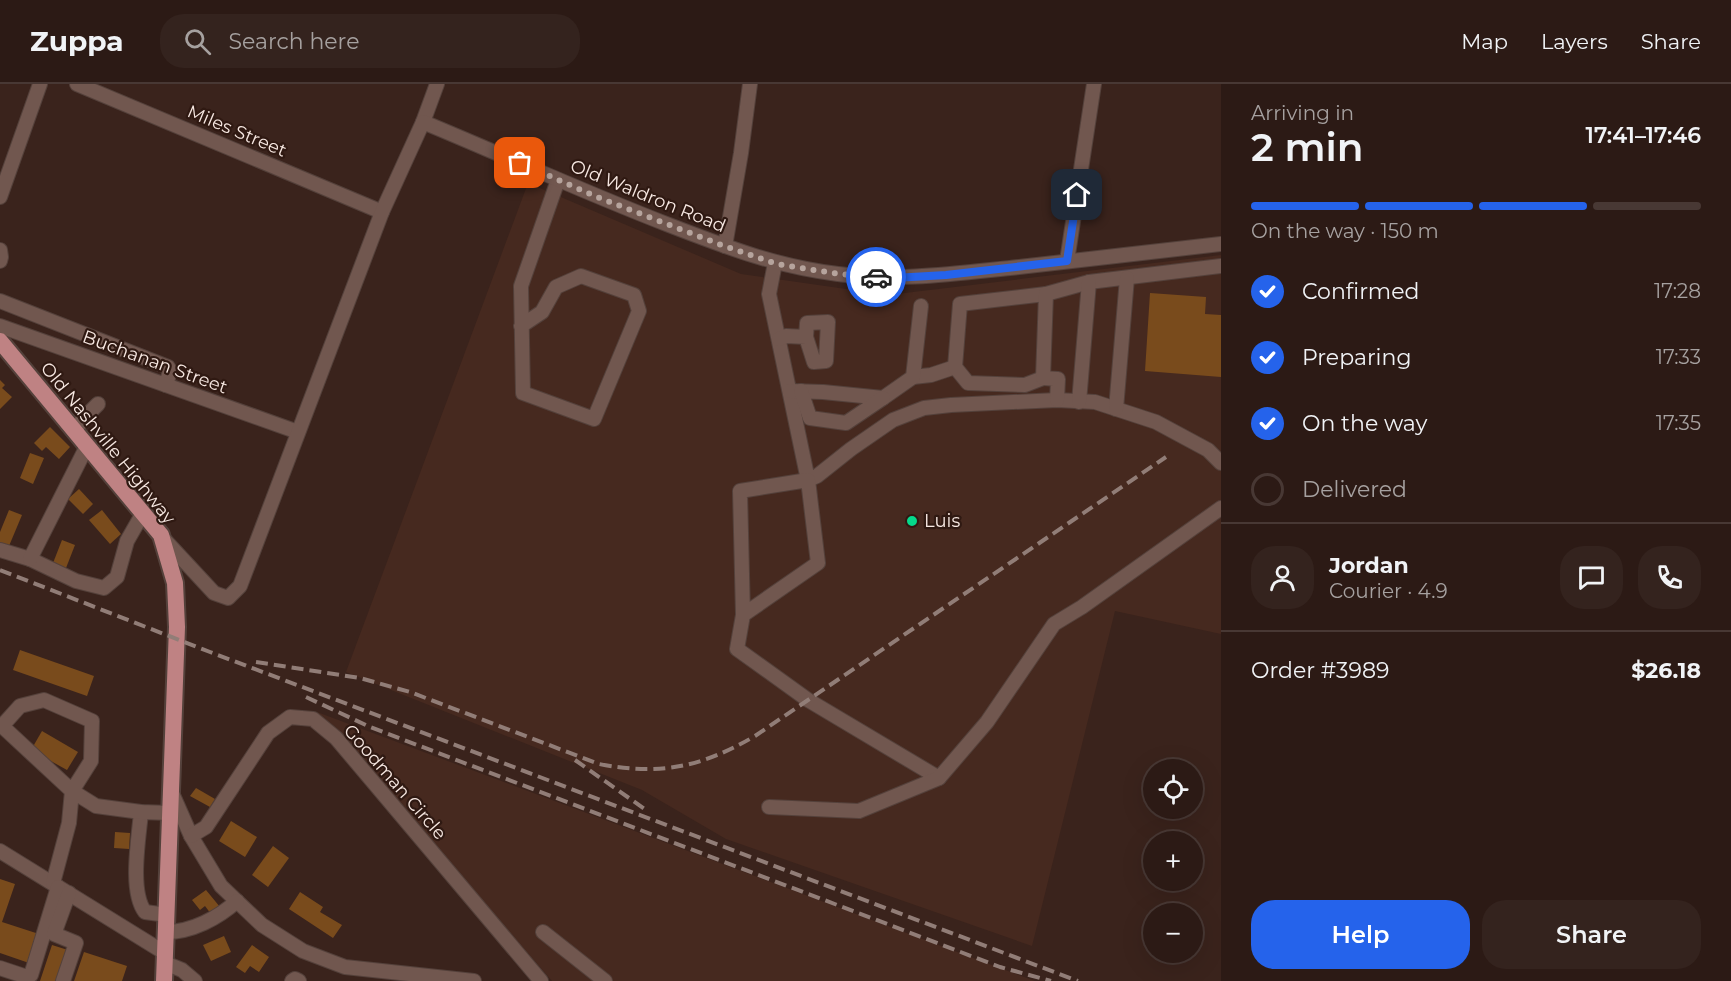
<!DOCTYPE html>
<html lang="en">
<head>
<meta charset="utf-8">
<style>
  body { margin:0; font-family:Montserrat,sans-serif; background:#34231e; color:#f1f3f6; height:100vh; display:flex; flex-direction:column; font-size:22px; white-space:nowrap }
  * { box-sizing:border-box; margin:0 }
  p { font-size:20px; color:#a6a1a0 }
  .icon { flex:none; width:33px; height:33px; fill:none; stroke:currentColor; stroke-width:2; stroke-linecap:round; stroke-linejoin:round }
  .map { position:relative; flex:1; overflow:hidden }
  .panel { display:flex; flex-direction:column; background:#2c1a15; width:510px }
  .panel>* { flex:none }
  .fabs { position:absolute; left:1143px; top:675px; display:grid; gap:12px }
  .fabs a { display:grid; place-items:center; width:60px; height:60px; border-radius:50%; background:#2c1a15; box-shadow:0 6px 24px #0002,0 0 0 2px #483834; font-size:30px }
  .pin { position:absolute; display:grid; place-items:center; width:51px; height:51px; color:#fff; margin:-26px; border-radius:12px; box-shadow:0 3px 9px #0006 }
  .courier { position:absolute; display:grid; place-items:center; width:60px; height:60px; margin:-30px; border:4px solid #2563eb; border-radius:50%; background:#fff; color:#222; box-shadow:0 2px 8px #0007 }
  .overview em { font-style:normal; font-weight:600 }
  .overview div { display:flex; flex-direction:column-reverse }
  .overview { display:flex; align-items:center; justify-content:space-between; height:102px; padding:0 30px }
  h1 { font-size:39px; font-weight:600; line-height:45px }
  .bar { display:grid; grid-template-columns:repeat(4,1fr); gap:9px 6px; align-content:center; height:72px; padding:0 30px }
  .bar i { height:8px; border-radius:4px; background:#483834 }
  .bar .active { background:#2563eb }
  .bar p { grid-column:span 4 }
  .line { display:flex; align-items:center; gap:15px; padding:0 30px; border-top:2px solid #483834 }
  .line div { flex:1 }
  .round { display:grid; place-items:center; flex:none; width:63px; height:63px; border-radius:24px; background:#34231e }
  ol { padding:0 30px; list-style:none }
  li { display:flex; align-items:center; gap:18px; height:66px }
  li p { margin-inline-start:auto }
  li .icon { padding:6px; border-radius:50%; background:#2563eb; color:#fff; stroke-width:4 }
  li:last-child { color:#a6a1a0 }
  li i { width:33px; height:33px; border:3px solid #483834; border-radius:50% }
  .action { display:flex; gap:12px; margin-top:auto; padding:12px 30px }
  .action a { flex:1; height:69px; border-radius:24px; background:#2563eb; color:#fff; font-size:24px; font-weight:600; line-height:69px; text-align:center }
  .action a+a { background:#34231e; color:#f1f3f6 }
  header { display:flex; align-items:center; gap:36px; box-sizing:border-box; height:84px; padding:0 30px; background:#2c1a15; border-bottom:2px solid #483834 }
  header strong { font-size:28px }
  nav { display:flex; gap:33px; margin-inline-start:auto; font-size:21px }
  .search { width:420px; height:54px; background:#34231e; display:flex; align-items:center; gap:15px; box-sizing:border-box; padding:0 21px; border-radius:24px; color:#a6a1a0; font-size:22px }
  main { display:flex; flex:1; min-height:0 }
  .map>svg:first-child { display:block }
  .built { fill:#46291f }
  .building { fill:#794b1c }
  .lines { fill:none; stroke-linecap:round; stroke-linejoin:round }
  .minor-casing { stroke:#54413b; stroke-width:16 }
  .major-casing { stroke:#54413b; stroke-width:20 }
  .minor { stroke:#71574f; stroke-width:14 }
  .major { stroke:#bf8283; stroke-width:16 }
  .rail { stroke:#917d77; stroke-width:4; stroke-dasharray:12 6; stroke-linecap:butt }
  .done { stroke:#b6a49d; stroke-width:6; stroke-dasharray:0 10.8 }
  .route { stroke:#2563eb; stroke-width:8 }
  .poi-dot { fill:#05d98b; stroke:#2f1912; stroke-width:2 }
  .labels { text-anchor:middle; stroke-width:4.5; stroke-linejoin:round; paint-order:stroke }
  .street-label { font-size:18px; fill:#f8e9e3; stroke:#2f1912 }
  .poi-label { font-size:18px; fill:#f8e9e3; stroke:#2f1912; text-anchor:start }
</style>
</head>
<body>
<header>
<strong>Zuppa</strong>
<div class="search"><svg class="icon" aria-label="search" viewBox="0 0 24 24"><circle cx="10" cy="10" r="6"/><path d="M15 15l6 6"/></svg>Search here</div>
<nav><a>Map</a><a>Layers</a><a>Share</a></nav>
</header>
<main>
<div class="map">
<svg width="1221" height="897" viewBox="0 0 1221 897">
  <rect width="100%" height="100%" fill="#3a231c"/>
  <g class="built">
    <path d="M528,99l213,91 147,21 333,-40v379l-106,-23 -83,335 -306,-107 -84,-49 -296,-118z"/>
    <path d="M317,628l718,269h-483z"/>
  </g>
  <g class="building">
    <path d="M1150,209l56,4 -1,17 16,1v62l-76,-6z"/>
    <path d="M0,296l5,5 -3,3 10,9 -12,12z"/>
    <path d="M50,343l20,20 -11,12 -13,-12 -4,4 -8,-8z"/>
    <path d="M30,369l14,5 -11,26 -13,-6z"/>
    <path d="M79,405l14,15 -10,10 -15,-15z"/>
    <path d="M9,426l13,5 -13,31 -9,-3v-11z"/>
    <path d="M102,426l19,24 -11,10 -21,-24z"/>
    <path d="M62,456l13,5 -9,23 -13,-5z"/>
    <path d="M20,566l74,26 -7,20 -74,-26z"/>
    <path d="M42,647l36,21 -11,18 -36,-20z"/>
    <path d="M196,704l19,11 -5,8 -20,-11z"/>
    <path d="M231,737l26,16 -12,20 -26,-16z"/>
    <path d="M115,748l15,1 -1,16 -15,-1z"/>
    <path d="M273,762l16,12 -21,29 -16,-12z"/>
    <path d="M0,795l15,5 -13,38 37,12 -10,29 -29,-10z"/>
    <path d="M206,806l14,17 -9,7 -6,-8 -5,4 -8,-10z"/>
    <path d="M300,808l23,15 -3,5 22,13 -9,13 -44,-29z"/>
    <path d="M224,852l7,16 -20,9 -8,-16z"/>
    <path d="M52,861l19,6 -10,30h-21z"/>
    <path d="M252,861l17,12 -10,15 -9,-6 -5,7 -9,-6z"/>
    <path d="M84,868l43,14 -5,15h-48z"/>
  </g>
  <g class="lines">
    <defs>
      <g id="minor">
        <path d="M77,0l305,128"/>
        <path d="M423,38l14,-38"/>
        <path d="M0,113l40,-113"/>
        <path d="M725,162l16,-93 9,-69"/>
        <path d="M0,166l1,7 -1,4"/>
        <path d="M1067,177l27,-177"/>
        <path d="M775,179l-6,31 39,186 9,-4 34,-27 42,-29 31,-12 27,-3 106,-5 38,2 61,20 52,28 13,13"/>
        <path d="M0,217l168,66 2,4 -4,14"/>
        <path d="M0,242l298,106"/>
        <path d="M521,242l21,-14 14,-25 25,-11 53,19 5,16 -45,108 -71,-26 -2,-107 37,-106"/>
        <path d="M779,255l7,-3 20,1 1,-14 21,-1 -2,39 -12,1 -8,-25"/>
        <path d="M913,293l18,-2 24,-8"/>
        <path d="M1043,294l-18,7 -57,-2 -13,-16 5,-63 86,-10"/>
        <path d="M790,307l33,1 60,6 30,-21 8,-71"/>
        <path d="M801,307l9,27 36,5 37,-25"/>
        <path d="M1057,316l1,-21 -15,-1 3,-84 43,-12 132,-16"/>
        <path d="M1079,318l10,-120"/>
        <path d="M1116,325l11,-131"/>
        <path d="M74,347l9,-12 15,-15"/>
        <path d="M162,453l52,56 14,5 12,-12 142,-374 41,-90c82,34 163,71 246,103 57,22 109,42 169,49 60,8 121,-1 181,-7 67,-8 135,-15 202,-23"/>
        <path d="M0,466l30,9 46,22 28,7 13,-11 10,-36 16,-28"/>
        <path d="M30,475l57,-113"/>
        <path d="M743,531l75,-52 -10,-83 -68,11 3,124 -6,34 71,51 131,78"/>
        <path d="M172,709l19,43 30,50 41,39 41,26 42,16 129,14"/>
        <path d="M769,723l90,4 80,-33 48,-56 67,-98 28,-17 139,-99"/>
        <path d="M141,728c-2,25 -12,79 4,100l22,3"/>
        <path d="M191,752l15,-9 62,-94 22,-16 23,2 23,19 205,243"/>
        <path d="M0,767l165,102"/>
        <path d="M53,799l16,-60 3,-32 -70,-65 18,-20 24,-6 48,21 -1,40 -19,30 24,15 45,6 29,1"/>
        <path d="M166,848c26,0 52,-14 71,-31"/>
        <path d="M543,848l62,49"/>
        <path d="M165,879l17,7 13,11"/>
        <path d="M0,884l27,9 4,-2 27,-88"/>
        <path d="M63,897l13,-38 -22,-9 15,-41"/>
        <path d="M292,897l3,-2 4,2"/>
      </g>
      <path id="major" d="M0,257l161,194 14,48 2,44 -13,354"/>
    </defs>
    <use href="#minor" class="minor-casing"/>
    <use href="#major" class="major-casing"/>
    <use href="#minor" class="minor"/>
    <use href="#major" class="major"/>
    <g class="rail">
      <path d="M0,486l210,82 868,329"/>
      <path d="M256,578l104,16 50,14 189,72c61,12 103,3 156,-28l411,-279"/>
      <path d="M306,613l64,30 630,240 51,14"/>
      <path d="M575,676l71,50"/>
    </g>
  </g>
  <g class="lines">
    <path class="done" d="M520,79l77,34 127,49 53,18 62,10 37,3"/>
    <path class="route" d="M876,193l18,1 52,-3 121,-14 10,-66"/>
  </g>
  <circle class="poi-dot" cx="912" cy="437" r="6"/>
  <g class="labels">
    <g class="street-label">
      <text transform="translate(237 47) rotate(23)" y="6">Miles Street</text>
      <text transform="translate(648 112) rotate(22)" y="6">Old Waldron Road</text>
      <text transform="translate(155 278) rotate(20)" y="6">Buchanan Street</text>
      <text transform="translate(108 359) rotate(51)" y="6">Old Nashville Highway</text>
      <text transform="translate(395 698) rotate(49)" y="6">Goodman Circle</text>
    </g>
    <g class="poi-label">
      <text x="924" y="443">Luis</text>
    </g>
  </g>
</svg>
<div class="fabs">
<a><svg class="icon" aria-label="locate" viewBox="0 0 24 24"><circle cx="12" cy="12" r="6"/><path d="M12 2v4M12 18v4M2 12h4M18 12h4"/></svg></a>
<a>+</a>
<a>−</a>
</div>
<div class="pin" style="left:520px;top:79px;background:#ea580c"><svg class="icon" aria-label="bag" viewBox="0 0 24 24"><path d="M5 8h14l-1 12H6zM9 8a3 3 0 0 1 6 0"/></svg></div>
<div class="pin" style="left:1077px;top:111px;background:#1f2937"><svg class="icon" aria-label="home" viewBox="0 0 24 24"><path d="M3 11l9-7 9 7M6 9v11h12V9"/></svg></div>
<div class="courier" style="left:876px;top:193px"><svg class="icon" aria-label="car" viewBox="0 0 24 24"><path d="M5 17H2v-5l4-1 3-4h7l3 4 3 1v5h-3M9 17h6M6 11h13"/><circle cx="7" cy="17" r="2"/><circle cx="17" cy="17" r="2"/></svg></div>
</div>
<section class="panel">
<div class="overview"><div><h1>2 min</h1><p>Arriving in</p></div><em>17:41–17:46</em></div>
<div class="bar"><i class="active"></i><i class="active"></i><i class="active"></i><i></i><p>On the way · 150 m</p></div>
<ol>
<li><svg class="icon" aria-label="check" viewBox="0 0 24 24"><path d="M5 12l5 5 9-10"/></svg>Confirmed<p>17:28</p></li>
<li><svg class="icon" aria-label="check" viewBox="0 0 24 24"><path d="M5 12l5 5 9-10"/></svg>Preparing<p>17:33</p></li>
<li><svg class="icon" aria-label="check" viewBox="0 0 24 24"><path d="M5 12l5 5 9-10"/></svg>On the way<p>17:35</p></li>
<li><i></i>Delivered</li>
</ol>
<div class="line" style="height:108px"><a class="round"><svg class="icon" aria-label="person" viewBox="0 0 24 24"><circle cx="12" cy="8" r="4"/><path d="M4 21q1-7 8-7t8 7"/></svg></a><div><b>Jordan</b><p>Courier · 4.9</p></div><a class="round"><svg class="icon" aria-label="chat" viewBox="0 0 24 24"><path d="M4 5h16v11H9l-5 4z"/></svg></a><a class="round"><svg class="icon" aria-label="phone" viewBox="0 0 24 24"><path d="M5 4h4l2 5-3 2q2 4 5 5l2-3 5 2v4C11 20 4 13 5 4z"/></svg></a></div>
<div class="line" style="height:78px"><div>Order #3989</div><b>$26.18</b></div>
<div class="action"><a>Help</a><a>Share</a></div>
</section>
</main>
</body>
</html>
